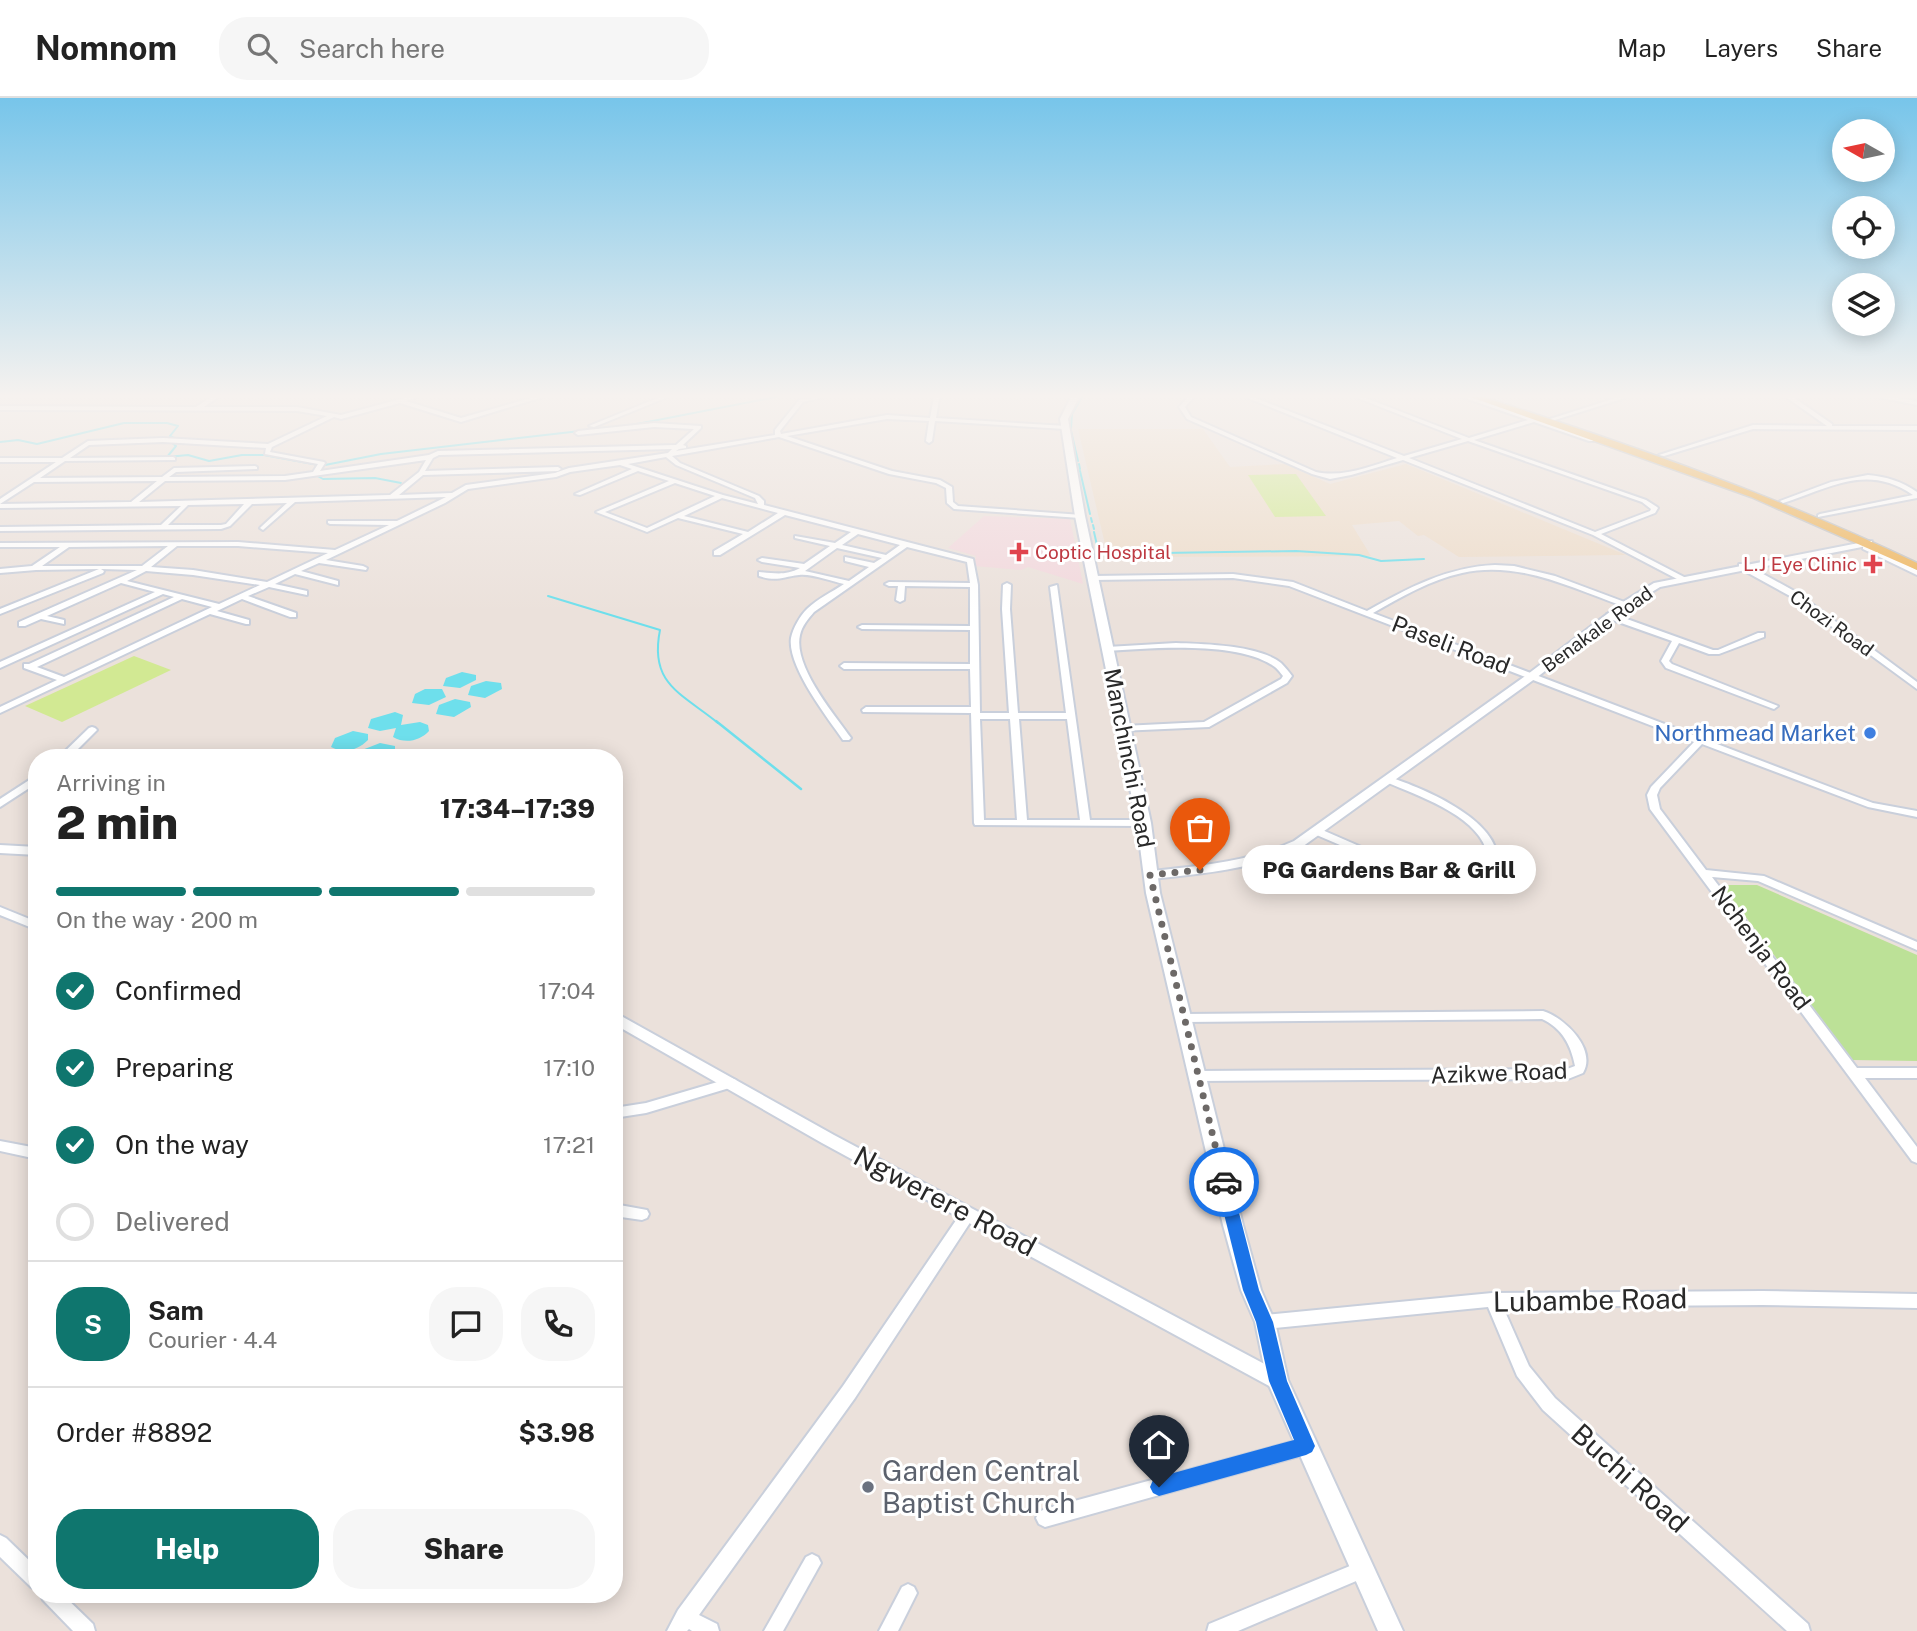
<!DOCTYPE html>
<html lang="en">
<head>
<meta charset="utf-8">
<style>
  body { margin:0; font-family:"Public Sans",sans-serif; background:#f6f6f6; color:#222; height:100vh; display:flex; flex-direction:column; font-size:26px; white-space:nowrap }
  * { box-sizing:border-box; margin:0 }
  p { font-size:23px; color:#767676 }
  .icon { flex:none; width:38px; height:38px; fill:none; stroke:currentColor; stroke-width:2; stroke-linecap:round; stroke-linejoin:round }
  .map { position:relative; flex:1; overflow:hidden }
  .panel { position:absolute; left:28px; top:651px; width:595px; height:854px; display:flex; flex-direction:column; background:#fff; border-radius:28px; box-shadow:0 4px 18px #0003 }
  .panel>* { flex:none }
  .needle { width:46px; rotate:279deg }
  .controls { position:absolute; left:1832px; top:21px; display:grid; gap:14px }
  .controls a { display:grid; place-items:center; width:63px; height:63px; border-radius:50%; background:#fff; box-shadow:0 4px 18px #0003; font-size:35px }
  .pin { position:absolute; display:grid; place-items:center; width:60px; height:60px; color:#fff; margin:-72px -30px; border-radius:50% 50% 50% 0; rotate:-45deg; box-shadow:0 0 7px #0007 }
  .pin .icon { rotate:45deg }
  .courier { position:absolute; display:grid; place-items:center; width:70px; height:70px; margin:-35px; border:5px solid #1a73e8; border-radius:50%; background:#fff; color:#222; box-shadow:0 2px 9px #0007 }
  .bubble { position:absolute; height:49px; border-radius:24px; background:#fff; box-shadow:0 4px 18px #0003; font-size:23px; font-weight:800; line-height:49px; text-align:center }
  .overview em { font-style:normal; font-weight:800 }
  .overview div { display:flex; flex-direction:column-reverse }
  .overview { display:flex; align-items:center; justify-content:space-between; height:119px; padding:0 28px }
  h1 { font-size:46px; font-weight:800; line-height:52px }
  .bar { display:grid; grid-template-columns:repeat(4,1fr); gap:10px 7px; align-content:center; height:84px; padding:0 28px }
  .bar i { height:9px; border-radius:5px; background:#e0e0e0 }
  .bar .current { background:#0f766e }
  .bar p { grid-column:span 4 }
  .line { display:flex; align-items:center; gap:18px; padding:0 28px; border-top:2px solid #e0e0e0 }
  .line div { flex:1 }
  .round { display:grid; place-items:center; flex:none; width:74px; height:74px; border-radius:28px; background:#f6f6f6 }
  ol { padding:0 28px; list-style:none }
  li { display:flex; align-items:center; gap:21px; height:77px }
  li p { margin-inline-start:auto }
  li .icon { padding:7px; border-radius:50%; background:#0f766e; color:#fff; stroke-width:4 }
  li:last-child { color:#767676 }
  li i { width:38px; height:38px; border:4px solid #e0e0e0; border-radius:50% }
  .cta { display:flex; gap:14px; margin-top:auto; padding:14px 28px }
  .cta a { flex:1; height:80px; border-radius:28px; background:#0f766e; color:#fff; font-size:28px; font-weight:800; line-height:80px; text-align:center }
  .cta a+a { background:#f6f6f6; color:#222 }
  header { display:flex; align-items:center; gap:42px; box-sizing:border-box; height:98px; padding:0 35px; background:#fff; border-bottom:2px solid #e0e0e0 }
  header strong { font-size:33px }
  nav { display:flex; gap:38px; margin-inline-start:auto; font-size:24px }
  .search { width:490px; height:63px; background:#f6f6f6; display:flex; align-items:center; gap:18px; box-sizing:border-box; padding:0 24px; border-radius:28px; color:#767676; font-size:26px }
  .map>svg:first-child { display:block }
  .education { fill:#eddcca }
  .medical { fill:#f2d8dd }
  .green { fill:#bce197 }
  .pitch { fill:#d2e993 }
  .water { fill:#6edfec }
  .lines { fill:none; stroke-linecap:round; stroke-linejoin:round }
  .stream-far1 { stroke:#6edfec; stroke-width:2 }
  .stream { stroke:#6edfec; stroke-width:2.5 }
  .minor-casing { stroke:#c9cfdb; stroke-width:4 }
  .tertiary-casing { stroke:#c9cfdb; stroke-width:4 }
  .secondary-casing { stroke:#c9cfdb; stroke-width:4 }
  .primary-casing { stroke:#c3c3c3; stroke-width:3 }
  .minor { fill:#fff; fill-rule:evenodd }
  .tertiary { fill:#fff; fill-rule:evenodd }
  .secondary { fill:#fff; fill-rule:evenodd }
  .primary { fill:#eeb55c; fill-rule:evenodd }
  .route { fill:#1a73e8 }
  .done { stroke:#6d6967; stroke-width:7; stroke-dasharray:0 12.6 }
  .health-dot { fill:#e0444e; stroke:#fff; stroke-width:2.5 }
  .shop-dot { fill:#3f7fe0; stroke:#fff; stroke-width:2.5 }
  .worship-dot { fill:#6b7280; stroke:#fff; stroke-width:2.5 }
  .labels { text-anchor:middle; stroke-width:6; stroke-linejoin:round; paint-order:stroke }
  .far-health-label { font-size:19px; fill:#be3a42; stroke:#fff; text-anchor:start }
  .far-street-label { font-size:19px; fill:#292929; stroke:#fff }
  .street-label { font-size:23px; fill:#292929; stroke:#fff }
  .shop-label { font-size:23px; fill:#366cbe; stroke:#fff; text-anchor:end }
  .near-street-label { font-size:28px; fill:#292929; stroke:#fff }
  .near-worship-label { font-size:28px; fill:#5b616d; stroke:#fff; text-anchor:start }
</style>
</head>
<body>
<header>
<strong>Nomnom</strong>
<div class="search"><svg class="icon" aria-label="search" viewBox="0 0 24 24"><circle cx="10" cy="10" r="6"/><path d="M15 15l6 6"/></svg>Search here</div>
<nav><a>Map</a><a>Layers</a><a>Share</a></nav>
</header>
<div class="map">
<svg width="1917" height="1533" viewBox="0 0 1917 1533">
  <rect width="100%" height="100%" fill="#ebe1db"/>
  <path class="education" d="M1078,331h125l27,38 55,-3 45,20 76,-20 220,91 -167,2 -35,-22 -6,1 -19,-15 -47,4 19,31 -263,1z"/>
  <path class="medical" d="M984,418l86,3 13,65 -55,-17 -7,3 -47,-4 2,-10 -28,-8z"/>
  <path class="green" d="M1722,787h35l160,70v106l-65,-1z"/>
  <g class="pitch">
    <path d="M1296,376l30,42 -51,1 -27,-42z"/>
    <path d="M134,558l37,14 -109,52 -37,-16z"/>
  </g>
  <g class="water">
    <path d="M462,574l14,3v5l-16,8 -17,-2 3,-8z"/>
    <path d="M486,583l15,2 1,6 -17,9 -17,-3 3,-9z"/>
    <path d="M425,591h17l4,8 -17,8 -17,-2 3,-9z"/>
    <path d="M455,601l15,3 1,5 -17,10 -18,-3 3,-9z"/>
    <path d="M395,614l8,3 -2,10 19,-3 8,3 1,6c-9,10 -24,13 -36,6l3,-9 -16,3 -12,-3 3,-9z"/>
    <path d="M353,633l15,3v6c-10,10 -24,14 -37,7l4,-9z"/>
    <path d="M380,645l15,3v6l-6,6h-31l4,-8z"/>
  </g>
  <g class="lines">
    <g class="stream-far1">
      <path d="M632,327l144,-28"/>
      <path d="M1022,328l14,1"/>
      <path d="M1071,330l1,-14 10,-17"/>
      <path d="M1071,333l7,30"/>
      <path d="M759,343l17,-3"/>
      <path d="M0,344l18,-2 19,4 87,-21h43l11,3 -8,10 4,2"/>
      <path d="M171,344l5,4 -9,11 21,-2 21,6 33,-6h22l55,10"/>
      <path d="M1079,366l1,5"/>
      <path d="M325,367l56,-11 199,-23"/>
      <path d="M1080,373l10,43"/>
      <path d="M314,376l9,5 52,-1 26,5"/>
      <path d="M1091,420l1,4"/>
      <path d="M1093,427l1,4"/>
      <path d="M1094,434l5,22 197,-3 63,4 22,6 43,-2"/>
      <path d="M548,498l112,34c-11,54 21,63 58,93"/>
    </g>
    <path class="stream" d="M716,623l85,68"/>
    <defs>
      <g id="minor">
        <path d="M211,299h7l-14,10h93l44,8 67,-18h9l-11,4 55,17 73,-21h9l-82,25 -61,-19 -59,16 -7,-2 -62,30 -2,5 54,10 1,1 -5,8 109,-16 9,-4 238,-6 18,-16 -40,-2 -76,8 -3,-2 3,-2 76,-8 47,3v2l-18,17 3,1v2l-7,1 -3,2 99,-16v-5l24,-30 25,-3 -21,5 -23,29 1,3 106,-19 43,3 4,-21h8l-3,2 -3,19 131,8 1,1 -3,2 -130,-8 -3,20 -3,2 -3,-2 3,-20 -42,-2 -100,17 105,35 48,9 12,7 1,15 5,4 124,9 1,1 -3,2 -126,-9 -7,-6 -1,-15 -10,-5 -47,-9 -110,-37 -107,19 8,7 79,33 5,5v4l209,54 5,26 2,128h29l-7,-104 1,-24 4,-2 4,2 -1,24 8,104h48l-16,-126 7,-2 33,235h54l5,3 -5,3 -169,-1 -1,-2 -3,-110 -108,-1 -1,-2 4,-3h105l-1,-38h-126l-4,-3 4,-3 126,1v-34l-108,-1 -4,-2 4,-2 108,1v-39l-65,-1 -1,14 -4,2 -4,-2 2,-14h-9l-4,-2 4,-2 81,1 -3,-21 -60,-15 -93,65c-6,7 -12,14 -14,23 -7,31 34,79 51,103l-2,2h-6c-16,-23 -56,-74 -52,-102 2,-10 9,-22 16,-29 10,-10 25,-17 37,-25 -12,-3 -35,-11 -45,-9 -18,2 -21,7 -40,1v-4c16,1 26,4 41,-4l-38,-6 -4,-2 4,-2 42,6 26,-18 -35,-8v-2l40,7 16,-11 -66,-17 -65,40h-6v-4l29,-17 -65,-16 -31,14 -51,-20 73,-31 -31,-10 -58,24 -5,-1 57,-25 -12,-4 -50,7 -14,5 -88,12 -23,14 -119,57 37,6 4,2 -1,2 -47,-7 -18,8 37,10v4l-43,-11 -20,10 32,7v4l-38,-8 -21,9 48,17v4h-6l-48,-18 -25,12 32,9v4h-3l-36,-10 -210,99v-6l57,-27 -33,-12v-4h5l145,-67 -11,-3 -163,74v-6l155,-70 -34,-9 -74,33 17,4v4l-23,-5 -16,7h-6v-4l118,-52 -36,-1 3,2 -1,2 -103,41v-5l99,-40 -63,1 -36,3v-4l32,-3 28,-19h-60v-4l238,-1 97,8 54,-25 -59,-1 -2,-1v-2h69l49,-24 -151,5 -32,28 -3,-2 1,-1 26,-24 -35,1 -22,22 -9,3 -221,2v-4l161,-2 20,-19 -181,2v-4l131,-2 26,-21 -123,1 -34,22v-5l56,-37h-56v-4h62l26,-17 75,-3 105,6 59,-28 -30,-5 -297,-1v-4l196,1zM163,344l103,6 -1,6 53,10 -5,8 -28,4 -116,1 7,-5 81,-3v-2l-2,-1 -81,2 -12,9 -122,1 25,-17 110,-1v-2l-2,-1 -103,1 19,-13zM672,351l-4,4 -99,15 -14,5 -89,12 -14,8 -53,2 24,-20 135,-4 3,-2 -3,-2 -133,4 8,-13 6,-3zM666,359l10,8 79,33 3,6 -35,-9 -95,-31zM426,362l-7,12 -29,23 -251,7 26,-21 120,-1zM675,385l40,13 -68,32 -42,-16zM722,400l56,15 -30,19 -64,-16zM244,406l-18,20 -5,1h-53l20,-20zM858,436l42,11 -14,10 -44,-10zM168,448l-26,20h-100l27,-19zM177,448h61l90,7 -61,29 -74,-12 -42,-3zM837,450l45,10 -8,5 -29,-6v4l24,6 -20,14 -44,-10zM146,473l47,4 67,10 -41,19 -92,-23zM182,501l30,8 -148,70 -27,-10zM980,621h30l7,101h-33zM1019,621h48l13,101h-53z"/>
        <path d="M660,299h8l-74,30 -5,-1z"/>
        <path d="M1188,299h6l-9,10 6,10 125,55c27,6 55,-6 81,-14l-152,-61h8l151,59 58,-17 -107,-42h8l106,41 59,-18 -66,-23h8l123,42v2h-4l-55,-19 -60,18 172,60 11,7 1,1 -3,5 -54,21 85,44 -7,2 -86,-45 -190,-75 -52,15 -21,4 -18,-5 -125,-55 -8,-12zM1468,343l174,61 9,7 -1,2 -55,21 -186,-74z"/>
        <path d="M1619,299h9l-73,23 -5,-1z"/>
        <path d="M1786,299h7l39,27v2h85v4l-164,-1 -89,27 -5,-1 94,-30 74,1z"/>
        <path d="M1877,299h13l27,4v4z"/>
        <path d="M1868,377c19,2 33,6 49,17v6l-99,19v-2l2,-1 93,-19c-46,-32 -83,-7 -130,8l-3,-2 51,-19z"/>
        <path d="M1863,447h6l48,25v5l-54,-26z"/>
        <path d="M1739,466h6l51,28 121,90v7l-127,-93 -51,-28z"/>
        <path d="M1495,467l19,1 41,10 75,28 -1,2h-6c-51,-18 -105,-46 -161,-33 -32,7 -61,24 -89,40l465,177 35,13 44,8v6l-49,-10 -166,-63 -42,44 -3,7 3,14 46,61 58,6 153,66v8l-159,-69 -46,-4 145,191h60v10h-52l52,69v16l-5,-2 -262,-352 -3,-14 4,-8 43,-45 -405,-156 -56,-8 -140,2 -4,-2 4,-2 140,-2 60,8 74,29c41,-23 80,-44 128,-46z"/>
        <path d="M1607,516h6l100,36h5l40,-17h6v4l-45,17h-10l-30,-11 -10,18 3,3 106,42 -4,3 -3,-1 -105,-40 -5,-7 11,-20 -65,-23z"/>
        <path d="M1176,545c28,1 83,2 105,20 4,4 8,9 11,13l-5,7 -78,44 -89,4 -2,-2 2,-2 3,-1 81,-4 77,-43 2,-3c-3,-4 -7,-9 -11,-11 -37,-24 -122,-17 -165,-14l-4,-2 4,-2z"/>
        <path d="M92,629l3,1 2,2 -28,28h-11l31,-30z"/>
        <path d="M37,677v8l-37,24v-8z"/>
        <path d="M1389,679c34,11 120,46 107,92l-18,5 -75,-2 -91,-39 -1,-2 1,-2h8l85,37 73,2 9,-3c0,-5 0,-11 -1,-16 -12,-35 -70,-54 -100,-67l-2,-2 2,-2z"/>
        <path d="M0,809l37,15v8l-37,-15z"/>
        <path d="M1543,913c22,7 54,38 40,62l-15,6 -371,2 -5,-2 -1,-3 1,-3 5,-2 370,-2 8,-3c-4,-21 -13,-38 -33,-47l-358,3 -4,-1 -2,-3 2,-3 4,-1z"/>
        <path d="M731,980l5,2 1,3 -1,3 -90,27 -32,5v-10l32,-5z"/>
        <path d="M0,1043l37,7v11l-37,-8z"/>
        <path d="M614,1106l33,6 2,4 -2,4 -5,2 -28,-4z"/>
        <path d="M968,1110l5,2 2,4 -2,4 -118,180 -156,217 18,9 2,7h-27l-3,-2 -2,2h-20l11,-21 165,-224 120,-176z"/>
        <path d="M1762,1193l155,3v14l-155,-3 -259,2 26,59 26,32 253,226 2,7h-23l-244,-221 -26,-34 -29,-69 -223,22 -5,-2 -3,-5 3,-5 5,-2 227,-22z"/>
        <path d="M1306,1340l6,2 2,6 -2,6 -6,2 -261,73 -6,-3 -3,-6 3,-6 6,-3z"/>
        <path d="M0,1437l6,3 31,30v22l-6,-3 -31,-30z"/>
        <path d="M812,1456l6,3 3,6 -38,68h-19l42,-74z"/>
        <path d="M1362,1463l6,3 3,6 -3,6 -130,55h-31l2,-7z"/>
        <path d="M908,1486l6,3 3,6 -19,38h-19l23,-44z"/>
        <path d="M40,1496h22l31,30 2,7h-22l-30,-31z"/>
      </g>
      <g id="tertiary">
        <path d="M1869,443h3v4l-212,42 -31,19 -93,72 -234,169c-48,22 -99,27 -151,32l-6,-4 6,-4c50,-5 97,-9 143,-30l234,-167 95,-72 31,-19z"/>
        <path d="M0,747l37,2v8l-37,-2z"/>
        <path d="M614,914l220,123 451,240 2,6 -2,6 -7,3 -7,-3 -449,-244 -208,-119z"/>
      </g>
      <path id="secondary" d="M1071,299h8l-11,22 17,97 66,307 9,70 83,332 18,65 14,32 13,58 115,251h-25l-111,-250 -12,-59 -14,-32 -18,-65 -77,-332 -9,-70 -62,-307 -15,-97z"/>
      <path id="primary" d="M1471,299h12c148,48 294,99 434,166v7l-166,-73z"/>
    </defs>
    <use href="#minor" class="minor-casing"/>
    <use href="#tertiary" class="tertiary-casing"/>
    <use href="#secondary" class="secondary-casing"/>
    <use href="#primary" class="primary-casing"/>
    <use href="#minor" class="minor"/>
    <use href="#tertiary" class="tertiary"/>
    <use href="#secondary" class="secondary"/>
    <use href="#primary" class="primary"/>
  </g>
  <linearGradient id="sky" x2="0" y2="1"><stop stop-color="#77c5ea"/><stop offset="0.58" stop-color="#f6f2ef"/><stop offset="1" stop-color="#f6f2ef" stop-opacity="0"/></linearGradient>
  <rect width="1917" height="514" fill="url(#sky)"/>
  <path class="route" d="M1224,1077l7,7 28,108 14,32 14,59 28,65 -3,6 -6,3 -147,41 -6,-3 -3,-6 3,-7 6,-3 135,-37 -25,-59 -13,-59 -13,-32 -27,-108z"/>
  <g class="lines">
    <path class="done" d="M1200,772l-50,5 74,307"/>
  </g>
  <g class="health-dot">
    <path d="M1015.5 443.5h7v7h7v7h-7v7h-7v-7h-7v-7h7z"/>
    <path d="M1869.5 455.5h7v7h7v7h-7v7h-7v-7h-7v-7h7z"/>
  </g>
  <circle class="shop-dot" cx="1870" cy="635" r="7"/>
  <circle class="worship-dot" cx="868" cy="1389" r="7"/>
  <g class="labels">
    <g class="far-health-label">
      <text x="1035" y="461">Coptic Hospital</text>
      <text x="1857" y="473" text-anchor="end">L.J Eye Clinic</text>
    </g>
    <g class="far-street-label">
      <text transform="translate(1832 525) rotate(36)" y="7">Chozi Road</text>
      <text transform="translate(1597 531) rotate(-36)" y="7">Benakale Road</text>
    </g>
    <g class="street-label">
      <text transform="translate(1451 547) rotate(21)" y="8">Paseli Road</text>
      <text transform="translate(1129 660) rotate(79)" y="8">Manchinchi Road</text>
      <text transform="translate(1761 850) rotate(53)" y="8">Nchenja Road</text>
      <text transform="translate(1499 975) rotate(-2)" y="8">Azikwe Road</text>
    </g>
    <g class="shop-label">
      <text x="1856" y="643">Northmead Market</text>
    </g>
    <g class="near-street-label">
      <text transform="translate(945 1103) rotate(28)" y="10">Ngwerere Road</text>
      <text transform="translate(1590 1202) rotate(-1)" y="10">Lubambe Road</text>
      <text transform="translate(1630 1380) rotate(42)" y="10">Buchi Road</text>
    </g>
    <g class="near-worship-label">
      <text x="882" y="1383">Garden Central<tspan x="882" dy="32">Baptist Church</tspan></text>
    </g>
  </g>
</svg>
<div class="controls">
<a><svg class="needle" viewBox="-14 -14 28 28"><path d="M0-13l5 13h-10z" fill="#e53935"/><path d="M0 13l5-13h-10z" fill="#767676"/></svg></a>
<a><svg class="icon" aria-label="locate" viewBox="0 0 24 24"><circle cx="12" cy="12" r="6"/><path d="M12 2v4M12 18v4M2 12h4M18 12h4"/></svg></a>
<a><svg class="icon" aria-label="layers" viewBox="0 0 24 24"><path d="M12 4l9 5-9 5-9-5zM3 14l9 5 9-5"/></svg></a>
</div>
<div class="pin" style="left:1200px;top:772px;background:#ea580c"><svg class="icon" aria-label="bag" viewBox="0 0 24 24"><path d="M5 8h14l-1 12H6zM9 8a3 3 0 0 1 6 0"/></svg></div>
<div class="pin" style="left:1159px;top:1389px;background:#1f2937"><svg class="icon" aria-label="home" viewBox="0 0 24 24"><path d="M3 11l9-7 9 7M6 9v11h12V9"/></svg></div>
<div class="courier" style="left:1224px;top:1084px"><svg class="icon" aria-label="car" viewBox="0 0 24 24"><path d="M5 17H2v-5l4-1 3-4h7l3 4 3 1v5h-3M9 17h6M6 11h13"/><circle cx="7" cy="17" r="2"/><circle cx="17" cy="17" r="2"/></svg></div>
<div class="bubble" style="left:1242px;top:747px;width:294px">PG Gardens Bar &amp; Grill</div>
<section class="panel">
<div class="overview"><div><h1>2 min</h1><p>Arriving in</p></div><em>17:34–17:39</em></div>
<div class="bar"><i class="current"></i><i class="current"></i><i class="current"></i><i></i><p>On the way · 200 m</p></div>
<ol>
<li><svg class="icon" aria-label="check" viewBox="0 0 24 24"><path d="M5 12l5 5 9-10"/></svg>Confirmed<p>17:04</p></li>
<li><svg class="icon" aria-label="check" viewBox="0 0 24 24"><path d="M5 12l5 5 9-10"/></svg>Preparing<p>17:10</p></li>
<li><svg class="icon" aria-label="check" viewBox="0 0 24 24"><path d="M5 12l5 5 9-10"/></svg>On the way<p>17:21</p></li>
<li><i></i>Delivered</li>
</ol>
<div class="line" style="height:126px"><b class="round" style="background:#0f766e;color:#fff">S</b><div><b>Sam</b><p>Courier · 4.4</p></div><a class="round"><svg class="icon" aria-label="chat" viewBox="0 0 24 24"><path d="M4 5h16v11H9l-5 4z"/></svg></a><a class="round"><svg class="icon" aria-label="phone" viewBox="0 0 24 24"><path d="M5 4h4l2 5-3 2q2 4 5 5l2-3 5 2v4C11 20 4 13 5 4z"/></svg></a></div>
<div class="line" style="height:91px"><div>Order #8892</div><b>$3.98</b></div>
<div class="cta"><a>Help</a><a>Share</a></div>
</section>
</div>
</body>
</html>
